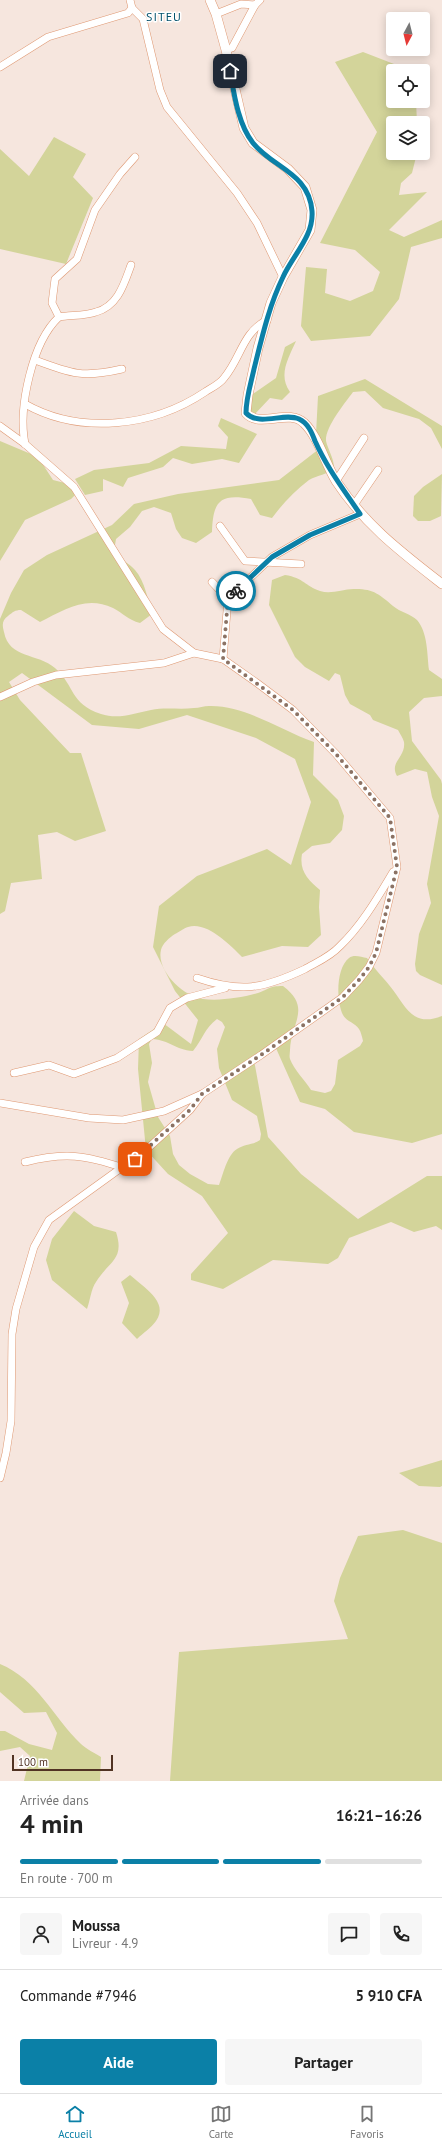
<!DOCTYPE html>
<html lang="fr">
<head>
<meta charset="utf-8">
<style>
  body { margin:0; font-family:"PT Sans",sans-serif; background:#f6f6f6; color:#222; height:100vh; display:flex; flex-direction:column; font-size:15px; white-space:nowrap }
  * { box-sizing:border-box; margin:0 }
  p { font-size:13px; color:#767676 }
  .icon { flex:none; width:22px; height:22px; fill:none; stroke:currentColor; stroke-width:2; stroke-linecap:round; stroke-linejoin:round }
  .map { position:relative; height:1781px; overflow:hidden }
  .details { display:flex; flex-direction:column; background:#fff; flex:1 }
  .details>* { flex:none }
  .needle { width:26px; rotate:187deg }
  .fabs { position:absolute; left:386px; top:12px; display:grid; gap:8px }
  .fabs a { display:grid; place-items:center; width:44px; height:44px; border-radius:4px; background:#fff; box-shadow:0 2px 10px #0003; font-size:20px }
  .scale { position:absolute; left:12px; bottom:10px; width:101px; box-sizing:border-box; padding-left:4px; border:2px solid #513323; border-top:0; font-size:11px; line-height:14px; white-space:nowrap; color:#513323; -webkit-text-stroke:3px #fff; paint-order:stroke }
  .pin { position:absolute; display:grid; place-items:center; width:34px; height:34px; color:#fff; margin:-17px; border-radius:8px; box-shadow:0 2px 6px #0006 }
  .courier { position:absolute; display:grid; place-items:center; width:40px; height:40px; margin:-20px; border:3px solid #0b80a7; border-radius:50%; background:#fff; color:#222; box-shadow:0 1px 5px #0007 }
  .headline em { font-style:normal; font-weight:700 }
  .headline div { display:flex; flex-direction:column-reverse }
  .headline { display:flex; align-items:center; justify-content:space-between; height:68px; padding:0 20px }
  h1 { font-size:26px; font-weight:700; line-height:30px }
  .bar { display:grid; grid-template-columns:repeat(4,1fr); gap:6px 4px; align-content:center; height:48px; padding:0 20px }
  .bar i { height:5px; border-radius:3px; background:#e0e0e0 }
  .bar .on { background:#0b80a7 }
  .bar p { grid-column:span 4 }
  .line { display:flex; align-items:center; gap:10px; padding:0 20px; border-top:1px solid #e0e0e0 }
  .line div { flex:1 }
  .round { display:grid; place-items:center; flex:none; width:42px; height:42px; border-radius:4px; background:#f6f6f6 }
  .action { display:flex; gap:8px; margin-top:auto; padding:8px 20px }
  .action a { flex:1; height:46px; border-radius:4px; background:#0b80a7; color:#fff; font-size:16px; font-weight:700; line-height:46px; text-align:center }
  .action a+a { background:#f6f6f6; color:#222 }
  .tab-bar { display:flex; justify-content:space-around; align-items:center; height:56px; border-top:1px solid #e0e0e0; background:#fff; font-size:11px; color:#767676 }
  .tab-bar a { display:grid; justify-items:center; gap:2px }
  .tab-bar .on { color:#0b80a7 }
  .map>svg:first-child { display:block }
  .green { fill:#d3d49a; fill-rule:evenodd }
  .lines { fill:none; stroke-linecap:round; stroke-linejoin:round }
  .minor-casing { stroke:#df9872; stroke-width:8 }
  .tertiary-casing { stroke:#df9872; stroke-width:10 }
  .minor { stroke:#fff; stroke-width:7 }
  .tertiary { stroke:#fff; stroke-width:9 }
  .done { stroke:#8b7264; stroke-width:4; stroke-dasharray:0 7.2 }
  .route { stroke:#0b80a7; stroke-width:5 }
  .labels { text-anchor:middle; stroke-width:3; stroke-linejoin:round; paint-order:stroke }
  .neighbourhood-label { font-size:12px; letter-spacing:1px; fill:#00506b; stroke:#fff }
</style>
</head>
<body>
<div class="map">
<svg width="442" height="1781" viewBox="0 0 442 1781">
  <rect width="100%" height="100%" fill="#f6e6de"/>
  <g class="green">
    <path d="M363,52l31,12 6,7h-7v30h23l1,22h-24v30h24l-5,20 -11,10 -2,12 28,-3 -38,38 15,7 38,-17v18l-31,9 -12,52 -29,37 -59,5 -10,-15 5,-59 21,2 -2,24 25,8 23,-10 7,-19 -25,-22 -35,-7 57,-111 -42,-70z"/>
    <path d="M54,137l32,17 -13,23 20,21 -27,66 -66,-15v-100l29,27z"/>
    <path d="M296,341c-8,18 -18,34 -6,51l-8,8 -12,-2 -16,17 -7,-4 3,-15 26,-18 9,-31z"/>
    <path d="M365,379l77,47v23l-11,-21 -12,-9 -36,-11 -18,-17 -12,1c-8,11 -28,35 -27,49 2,9 8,17 8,27 -7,7 -16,7 -25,12 -14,11 -26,23 -37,38l-12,-3 -9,-16c-32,-6 -38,3 -39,33l-16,11 -14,-5 -6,-9 -5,-16 -17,-6 -12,4 -12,16 -14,12 -2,12c6,9 15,12 21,19 10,11 13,31 17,44l-12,9c-12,-3 -17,-10 -27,-15 -27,-13 -49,2 -73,14l-19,-12c-6,0 -8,2 -13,6 -6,4 -6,9 -4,16 5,27 34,21 51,36 21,19 14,35 46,46 18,6 33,-1 50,-4 14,-3 29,0 43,-2 5,0 10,-2 15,-2 36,-1 71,24 105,36l-1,33 25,25 6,16 -2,14 -12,13 -18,3 -10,8c-3,17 6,26 18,36l-1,17 2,28 -13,12 -26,-1 -40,11c-12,-12 -35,-36 -54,-30 -4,1 -9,5 -13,7 -5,3 -13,10 -14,16 -5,21 23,47 42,49 16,2 39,-1 55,-6 12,-4 10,-7 25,-7 29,22 8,36 7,64 0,3 -1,6 0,9 4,11 15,21 21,31l14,3 6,-2 4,-7 3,-24 22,-14 3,-5c-1,-4 -2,-9 -4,-12 -4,-6 -13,-8 -16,-14 -7,-14 -7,-47 6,-57 5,-4 12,-1 18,0 8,12 18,21 26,32 14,19 21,37 49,26v118l-30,9 -58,-11 -29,-23 -25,-7 -25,-56 -21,14 14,77 33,37 57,45 69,-43h15v54l-6,-4 -22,6 -23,-10 -42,16 -11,20 -10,6 -55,-4 -50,29 -32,-9v-6l37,-41 -26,-37 -34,-22 -22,-24 -8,-81 1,-30 24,-16 28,21 7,-24 -23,-29 -22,-44 6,-41 38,-30 70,-27 24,16 20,-63 -16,-43 -39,-21 -69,-23 -48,14 -47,-4 -70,-52 -13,9 11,18 50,53h11l25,78 -31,10 -18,-9 -19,3 4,44 -31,4 -6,28 -5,3v-295l11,-26 13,-23 23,-15 65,-30 22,-21 44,-10 101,-14 40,-31 -3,-15 2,-38zM217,1019l5,3 3,5 -8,22 2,19 13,32 25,16 4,18 -1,6c-7,5 -16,4 -23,9 -10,6 -14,26 -18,36l-11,-1 -18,-10 -11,-9 -6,-11 -3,-18 -12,-19 -10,-35 4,-19 -3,-19 3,-5c18,1 23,11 41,12 10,-12 11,-22 24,-32z"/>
    <path d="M221,418l36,16 -18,29 -17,-4 -30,5 -19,-6 -10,9 -35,11 -5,9 -20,-8v12l-18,4 -10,-16 19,-9 55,-7 32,-17 45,3 2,-12 -10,-11z"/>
    <path d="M0,441l38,16 15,23 12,3 11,11 -5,5 -46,21 -25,41z"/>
    <path d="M442,474l-1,42 -11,5h-12l-5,-5 1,-20 9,-9z"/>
    <path d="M285,575c19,3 20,11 35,16 12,4 24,-3 36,-2 18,0 24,6 37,17 7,6 18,8 24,14 11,13 10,34 12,50l13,9v17l-18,2 -15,14 3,29 29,39 1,4v201l-22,-10 -4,-4 -1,-7 4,-30 12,-31 -4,-19 12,-68 -7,-19 -5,-25 -12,-3 -18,7c-8,-14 9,-19 7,-34 -1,-4 -4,-8 -6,-12l-25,-10 -3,-5 -20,-11 -5,-9 -5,-20 -5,-2 -6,8 -24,-14 -10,-10 -26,-52 3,-25z"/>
    <path d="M74,1211l20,15 22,6c9,28 -7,29 -20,50 -5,7 -6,19 -9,27l-35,-29 -6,-20 6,-21z"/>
    <path d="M130,1275c12,11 40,27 26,46 -5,7 -13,12 -19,18l-15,-16 7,-20 -8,-21z"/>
    <path d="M442,1460v26l-2,1 -21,-1 -20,-13z"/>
    <path d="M403,1530l39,13v238h-272l9,-129 169,-13 -14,-38 6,-23 18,-42z"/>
    <path d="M0,1664c37,15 53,53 81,80 5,5 14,9 20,13l-1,24h-76l6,-25 -10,-9 -20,4v-20h5l24,13 23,6 5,-17 -11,-21 -22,1 -24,-21z"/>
  </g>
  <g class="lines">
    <defs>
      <g id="minor">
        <path d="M132,8l11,11 17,71 7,17 70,86 20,30 26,54"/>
        <path d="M216,14l25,-10 14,1 5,-5"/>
        <path d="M226,50l6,-2 23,-43"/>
        <path d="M0,67l48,-30 80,-24 4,-5 -2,-8"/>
        <path d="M59,317l-7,-14 3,-24 22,-20 18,-49 25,-36 15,-17"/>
        <path d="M35,360c37,14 48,18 87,9"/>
        <path d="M25,404c55,31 128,23 180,-12 6,-4 15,-8 19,-14 17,-20 18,-45 43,-58"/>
        <path d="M0,426l25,18 49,43 89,142 31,24 29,6 34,24 36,27 43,44 54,64 7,49 -21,86 -7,14 -10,13 -16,17 -82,58 -59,39 -38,17 -41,9 -34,-2 -89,-15"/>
        <path d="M25,444c-7,-36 7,-102 34,-127 12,-2 26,-1 37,-5 22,-6 28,-28 35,-47"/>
        <path d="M336,481l28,-43"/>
        <path d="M354,505l24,-35"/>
        <path d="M220,526l25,35 56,3"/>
        <path d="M212,582l16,17"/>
        <path d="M223,659l5,-60 44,-42 38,-22 50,-21"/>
        <path d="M0,697l33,-15 23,-7 108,-12 30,-10"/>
        <path d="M197,978c44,15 66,11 108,-9 12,-7 25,-12 35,-23 22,-21 38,-49 53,-74"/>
        <path d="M14,1073l35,-8 25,9 43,-16 40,-26 13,-24 17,-10 38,-10"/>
        <path d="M25,1162c40,-10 60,-7 99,6"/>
        <path d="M0,1478l6,-25 5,-32 1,-87 4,-25 18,-62 15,-27 97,-70 44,-40 12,-16"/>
      </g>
      <path id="tertiary" d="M210,0l6,14 10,36 18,78 9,15 35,26 17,18 7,23 -2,20 -27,47 -12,26 -13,45 -10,47 -2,18c14,16 43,-5 58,10 14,13 21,40 32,58 29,44 65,71 106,103"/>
    </defs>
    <use href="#minor" class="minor-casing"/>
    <use href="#tertiary" class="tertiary-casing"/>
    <use href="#minor" class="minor"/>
    <use href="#tertiary" class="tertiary"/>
  </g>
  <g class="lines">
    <path class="done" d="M135,1159l55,-49 12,-16 59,-39 82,-58 16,-17 10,-13 7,-14 21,-86 -7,-49 -54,-64 -43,-44 -70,-51 5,-60 8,-8"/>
    <path class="route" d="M230,71c4,23 8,53 23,72 20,25 56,30 59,68 2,25 -19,44 -29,66 -14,29 -21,60 -29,92 -3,14 -8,29 -8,44 13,14 38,-1 53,6 9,4 13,14 16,22 12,27 29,49 45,73l-50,21 -38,22 -36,34"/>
  </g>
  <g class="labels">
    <g class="neighbourhood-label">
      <text x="164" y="21">SITEU</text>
    </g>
  </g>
</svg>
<div class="fabs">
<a><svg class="needle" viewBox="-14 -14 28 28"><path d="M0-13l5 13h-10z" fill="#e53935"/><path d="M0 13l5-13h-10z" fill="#767676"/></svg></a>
<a><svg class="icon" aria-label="locate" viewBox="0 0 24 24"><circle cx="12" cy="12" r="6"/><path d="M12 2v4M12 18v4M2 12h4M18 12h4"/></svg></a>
<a><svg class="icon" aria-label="layers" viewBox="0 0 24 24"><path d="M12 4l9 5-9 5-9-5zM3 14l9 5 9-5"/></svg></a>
</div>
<div class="scale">100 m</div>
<div class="pin" style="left:135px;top:1159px;background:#ea580c"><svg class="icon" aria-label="bag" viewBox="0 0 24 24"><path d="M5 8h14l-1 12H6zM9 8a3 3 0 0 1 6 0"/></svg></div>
<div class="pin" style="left:230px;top:71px;background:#1f2937"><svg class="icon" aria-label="home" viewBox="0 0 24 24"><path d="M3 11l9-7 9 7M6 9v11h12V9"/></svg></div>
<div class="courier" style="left:236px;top:591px"><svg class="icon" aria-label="bike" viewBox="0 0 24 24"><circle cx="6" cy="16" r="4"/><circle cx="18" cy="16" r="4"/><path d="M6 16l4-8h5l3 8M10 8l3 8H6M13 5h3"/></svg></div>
</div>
<section class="details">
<div class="headline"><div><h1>4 min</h1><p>Arrivée dans</p></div><em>16:21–16:26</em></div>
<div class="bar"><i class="on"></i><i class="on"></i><i class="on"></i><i></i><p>En route · 700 m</p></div>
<div class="line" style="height:72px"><a class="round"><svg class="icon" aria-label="person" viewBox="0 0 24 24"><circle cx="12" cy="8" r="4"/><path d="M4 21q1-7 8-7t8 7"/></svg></a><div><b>Moussa</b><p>Livreur · 4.9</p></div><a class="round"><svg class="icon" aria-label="chat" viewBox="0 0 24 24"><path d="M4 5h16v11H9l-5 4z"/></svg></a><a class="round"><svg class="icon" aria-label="phone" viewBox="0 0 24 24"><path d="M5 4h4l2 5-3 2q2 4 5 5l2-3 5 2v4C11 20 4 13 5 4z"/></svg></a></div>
<div class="line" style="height:52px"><div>Commande #7946</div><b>5 910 CFA</b></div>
<div class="action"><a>Aide</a><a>Partager</a></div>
</section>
<nav class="tab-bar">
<a class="on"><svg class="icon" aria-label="home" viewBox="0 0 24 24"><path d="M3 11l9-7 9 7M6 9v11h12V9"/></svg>Accueil</a>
<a><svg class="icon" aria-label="map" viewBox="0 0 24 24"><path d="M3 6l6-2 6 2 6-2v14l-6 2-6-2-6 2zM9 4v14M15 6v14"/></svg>Carte</a>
<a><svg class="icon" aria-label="saved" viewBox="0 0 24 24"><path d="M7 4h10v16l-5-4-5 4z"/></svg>Favoris</a>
</nav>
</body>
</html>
